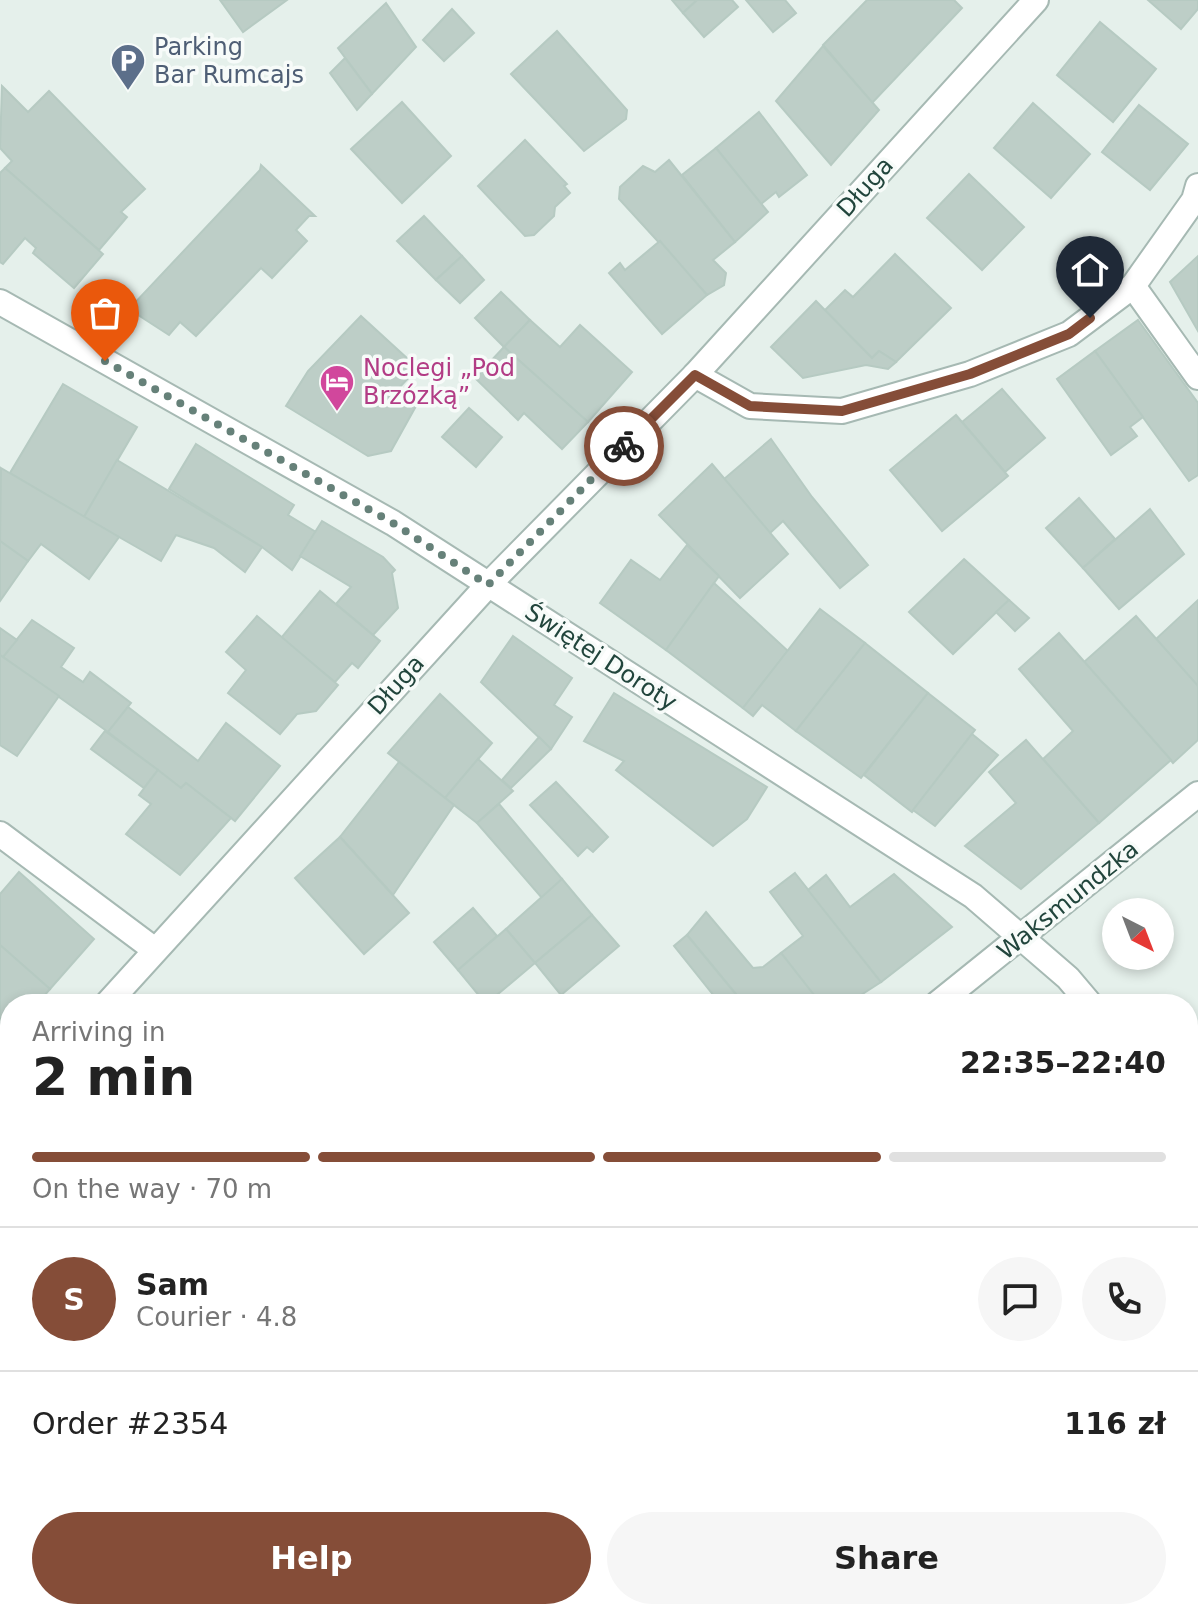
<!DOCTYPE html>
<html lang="en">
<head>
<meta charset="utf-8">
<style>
  body { margin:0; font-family:"DejaVu Sans",sans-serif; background:#f6f6f6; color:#222; height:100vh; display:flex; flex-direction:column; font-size:30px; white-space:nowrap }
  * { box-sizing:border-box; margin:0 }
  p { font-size:26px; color:#767676 }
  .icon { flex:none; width:44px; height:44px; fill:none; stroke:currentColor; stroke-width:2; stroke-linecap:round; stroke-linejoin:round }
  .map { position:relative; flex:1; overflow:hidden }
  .drawer { position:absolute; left:0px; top:994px; width:1198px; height:626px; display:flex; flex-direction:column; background:#fff; border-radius:32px 32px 0 0; box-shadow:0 4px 12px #0003 }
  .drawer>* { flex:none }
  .needle { width:52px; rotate:138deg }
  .buttons { position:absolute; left:1102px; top:898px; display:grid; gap:16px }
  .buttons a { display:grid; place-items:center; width:72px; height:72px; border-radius:50%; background:#fff; box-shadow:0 4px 12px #0003; font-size:40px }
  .pin { position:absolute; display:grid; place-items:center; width:68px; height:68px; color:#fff; margin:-82px -34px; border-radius:50% 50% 50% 0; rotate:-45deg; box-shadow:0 0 8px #0007 }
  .pin .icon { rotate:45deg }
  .courier { position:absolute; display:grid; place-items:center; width:80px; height:80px; margin:-40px; border:6px solid #854d38; border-radius:50%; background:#fff; color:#222; box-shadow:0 2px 10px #0007 }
  .headline em { font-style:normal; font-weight:600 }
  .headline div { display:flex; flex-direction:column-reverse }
  .headline { display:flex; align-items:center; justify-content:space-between; height:136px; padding:0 32px }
  h1 { font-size:52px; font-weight:600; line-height:60px }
  .bar { display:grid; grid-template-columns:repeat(4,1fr); gap:12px 8px; align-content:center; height:96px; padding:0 32px }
  .bar i { height:10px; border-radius:6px; background:#e0e0e0 }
  .bar .on { background:#854d38 }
  .bar p { grid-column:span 4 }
  .line { display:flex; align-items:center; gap:20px; padding:0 32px; border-top:2px solid #e0e0e0 }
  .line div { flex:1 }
  .round { display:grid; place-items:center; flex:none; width:84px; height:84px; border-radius:42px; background:#f6f6f6 }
  .action { display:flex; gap:16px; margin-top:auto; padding:16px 32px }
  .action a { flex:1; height:92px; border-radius:48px; background:#854d38; color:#fff; font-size:32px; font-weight:600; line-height:92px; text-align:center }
  .action a+a { background:#f6f6f6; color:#222 }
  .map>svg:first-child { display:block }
  .building { fill:#bdcec7; stroke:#b6cac2; stroke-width:2 }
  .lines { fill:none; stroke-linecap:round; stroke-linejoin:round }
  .lane-casing { stroke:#a6b9b3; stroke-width:28 }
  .street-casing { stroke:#a6b9b3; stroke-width:28 }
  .lane { stroke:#fff; stroke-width:24 }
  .street { stroke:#fff; stroke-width:24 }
  .done { stroke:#668179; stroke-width:8; stroke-dasharray:0 14.4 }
  .route { stroke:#854d38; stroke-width:10 }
  .labels { text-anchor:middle; stroke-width:7; stroke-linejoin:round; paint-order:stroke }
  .service-label { font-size:24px; fill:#4e5e75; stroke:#f7fbf9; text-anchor:start }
  .street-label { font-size:24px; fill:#21453c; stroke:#f7fbf9 }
  .hotel-label { font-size:24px; fill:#b23c85; stroke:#f7fbf9; text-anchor:start }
</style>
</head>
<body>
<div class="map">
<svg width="1198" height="1619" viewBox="0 0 1198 1619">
  <rect width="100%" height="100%" fill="#e5f0eb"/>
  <g class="building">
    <path d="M220,0h67l-44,32z"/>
    <path d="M672,0h25l-14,13z"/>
    <path d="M697,0h35l6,7 -34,30 -21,-24z"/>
    <path d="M746,0h39l11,13 -23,19z"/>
    <path d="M867,0h87l8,8 -90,95 -49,-58z"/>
    <path d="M1148,0h50v9l-17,20z"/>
    <path d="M386,3l30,44 -44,47 -34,-46z"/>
    <path d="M452,9l22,24 -30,28 -21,-21z"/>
    <path d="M1100,22l56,47 -43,53 -56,-47z"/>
    <path d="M557,31l70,79 -1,9 -42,32 -73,-77z"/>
    <path d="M823,46l56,64 -48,55 -55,-64z"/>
    <path d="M345,58l27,36 -15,16 -27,-37z"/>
    <path d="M2,86l26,26 21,-21 96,98 -24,23 6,5 -28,33 -94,-82 7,-7 -12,-13z"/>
    <path d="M402,102l49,54 -49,47 -51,-54z"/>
    <path d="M1033,103l57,51 -39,44 -57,-50z"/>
    <path d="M1139,105l49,39 -38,46 -48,-38z"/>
    <path d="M759,112l48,63 -28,22 -3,-5 -15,12 -45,-56z"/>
    <path d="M525,140l42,44 -3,2 6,7 -15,14 -1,9 -20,19 -9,1 -47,-50z"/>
    <path d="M716,148l52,64 -33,30 -53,-67z"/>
    <path d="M669,160l66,82 -22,18 13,13 -2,12 -17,10 -88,-96 1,-12 23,-21 12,6z"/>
    <path d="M261,165l54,51h-6l-13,14 11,11 -35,37 -11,-10 -65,68 -16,-14 -11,13 -40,-26 131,-139z"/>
    <path d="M5,168l98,86 -29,34 -41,-35 3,-5 -11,-10 -22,26 -3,-2v-89z"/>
    <path d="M969,174l55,53 -42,43 -55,-52z"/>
    <path d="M424,216l38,40 -26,24 -39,-39z"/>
    <path d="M660,241l47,54 -45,39 -53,-61 11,-10 5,7z"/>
    <path d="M895,254l56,54 -55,54 -17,-11 -7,7 -48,-47 21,-21 8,7z"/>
    <path d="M462,256l22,24 -24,23 -24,-23z"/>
    <path d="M1198,256v75l-28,-49z"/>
    <path d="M501,292l29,28 -26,27 -29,-29z"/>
    <path d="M816,301l56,57 7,-7 17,11 -8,7 -22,-4 -63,13 -32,-31z"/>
    <path d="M361,316l59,54 -3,-1 -23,24 22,13 -25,45 -23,5 -82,-50 22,-35z"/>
    <path d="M530,320l30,27 20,-22 52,47 -44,50 -84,-75z"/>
    <path d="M1138,320l60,83v72l-9,6 -94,-130z"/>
    <path d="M504,347l84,75 -26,27 -38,-36 -6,7 -43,-42z"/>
    <path d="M1095,351l48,66 -13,10 7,9 -26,19 -54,-76z"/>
    <path d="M63,384l74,43 -53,90 -74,-44z"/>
    <path d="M1002,389l43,49 -40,34 -43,-50z"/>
    <path d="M469,408l33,29 -26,30 -34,-30z"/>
    <path d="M956,415l52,61 -66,55 -52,-61z"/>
    <path d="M771,439l41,58 56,68 -28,23 -57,-67 -13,12 -46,-54z"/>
    <path d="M196,444l98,61 -6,10 28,17 -24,38 -30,-23 -93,-58z"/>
    <path d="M117,460l145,87 -17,25 -31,-24 -38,-13 -15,26 -77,-44z"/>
    <path d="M712,464l76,90 -48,44 -81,-83z"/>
    <path d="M1,468l118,69 -30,42 -48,-35 -13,17 -28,-20z"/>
    <path d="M1079,498l36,41 -32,29 -37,-40z"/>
    <path d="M1150,509l34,45 -65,55 -36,-41z"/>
    <path d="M322,521l61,36 12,13 -3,3 6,35 -25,27 -37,-31 15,-17 -51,-31z"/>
    <path d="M0,541l28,20 -28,40z"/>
    <path d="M687,545l32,31 -53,74 -66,-47 31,-43 29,20z"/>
    <path d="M964,559l45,41 -56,54 -44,-42z"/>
    <path d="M714,583l74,68 -45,57 -77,-58z"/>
    <path d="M320,591l60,50 -22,27 -6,-5 -17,19 -54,-44z"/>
    <path d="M1009,600l20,18 -14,13 -19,-19z"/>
    <path d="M1198,600v86l-42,-47z"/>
    <path d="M820,609l45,34 -69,88 -34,-26 -9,11 -10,-8z"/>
    <path d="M257,616l81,69 -22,26 -19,3 -17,20 -52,-41 18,-23 -20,-18z"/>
    <path d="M1136,616l62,70v54l-25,23 -89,-101z"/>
    <path d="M32,620l42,28 -13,19 22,15 7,-10 41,31 -23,29 -105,-75z"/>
    <path d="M0,628l17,12 -14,17 -3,-2z"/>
    <path d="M1059,633l112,127 -72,63 -56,-64 30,-28 -54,-62z"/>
    <path d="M513,636l59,42 -18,27 18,12 -21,32 -70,-67z"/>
    <path d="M865,643l63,50 -67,85 -65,-47z"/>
    <path d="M0,655l59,41 -42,60 -17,-11z"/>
    <path d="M614,693l153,94 -20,32 -34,27 -97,-76 8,-9 -40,-20z"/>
    <path d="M928,693l47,37 -63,82 -48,-37z"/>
    <path d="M440,694l52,49 -47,55 -57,-45z"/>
    <path d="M128,707l70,54 28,-38 54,43 -45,55 -49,-38 -5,5 -73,-56z"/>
    <path d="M105,731l53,39 -14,18 -53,-39z"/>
    <path d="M972,734l26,21 -63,71 -22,-16z"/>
    <path d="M539,737l12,12 -40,39 -9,-8z"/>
    <path d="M1026,740l73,83 -78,66 -56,-43 51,-43 -27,-31z"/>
    <path d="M478,759l35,32 -36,32 -32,-25z"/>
    <path d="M399,762l55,43 -61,90 -53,-58z"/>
    <path d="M158,770l23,18 5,-5 45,35 -51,57 -54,-41 25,-30 -12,-9z"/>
    <path d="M556,782l52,55 -15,15 -6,-5 -9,9 -48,-51z"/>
    <path d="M499,804l63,75 -20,19 -65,-75z"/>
    <path d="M340,837l69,76 -45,41 -69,-76z"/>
    <path d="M19,872l75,67 -44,50 -50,-44v-51z"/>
    <path d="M795,873l86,109 -34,22h-26l-40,-51 22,-17 -33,-44z"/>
    <path d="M894,874l58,53 -71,55 -73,-92 18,-15 24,32z"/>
    <path d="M562,879l30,36 -57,48 -29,-34z"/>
    <path d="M473,908l24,28 -39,34 -24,-28z"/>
    <path d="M706,912l47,56 10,-1 18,-14 40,51h-77l-57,-69z"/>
    <path d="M592,915l27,31 -58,49 -26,-32z"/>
    <path d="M506,929l29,34 -49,41 -28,-34z"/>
    <path d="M687,935l57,69h-38l9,-7 -41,-51z"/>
    <path d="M0,945l50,44 -13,15h-27v30l-10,12z"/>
    <path d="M10,1270v141l-10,-17v-119z"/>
    <path d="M1198,1329v49l-10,-21v-23z"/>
    <path d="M1188,1571l10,18 -2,11 -8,4z"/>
    <path d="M53,1610h23l4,9h-45z"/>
    <path d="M76,1610h92l5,9h-93z"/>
    <path d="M168,1610h71l5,9h-71z"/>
    <path d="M239,1610h56l-18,9h-33z"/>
    <path d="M367,1610h53l4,9h-53z"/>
    <path d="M875,1610h40l5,9h-41z"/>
    <path d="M1060,1610h117l-16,9h-118z"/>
  </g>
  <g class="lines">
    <defs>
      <g id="lane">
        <path d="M1133,286l65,91"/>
        <path d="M0,834l155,116"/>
      </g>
      <g id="street">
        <path d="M0,302l393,221 580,373 95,82 22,26"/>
        <path d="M695,375l55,31 92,5 128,-37 99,-40 64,-48 61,-86 4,-14"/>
        <path d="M107,1004l381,-419 207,-210 341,-375"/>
        <path d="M937,1004l261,-210"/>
        <path d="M0,1124l10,-12"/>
        <path d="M1188,1126l10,15"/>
        <path d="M0,1524l10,-4"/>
        <path d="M0,1579l10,-5"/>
      </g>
    </defs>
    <use href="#lane" class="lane-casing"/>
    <use href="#street" class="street-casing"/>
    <use href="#lane" class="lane"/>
    <use href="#street" class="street"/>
  </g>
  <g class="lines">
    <path class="done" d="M105,361l288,162 95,62 136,-139"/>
    <path class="route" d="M624,446l71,-71 55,31 92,5 128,-37 99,-40 21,-16"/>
  </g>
  <defs>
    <symbol id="parking-pin" viewBox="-11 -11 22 30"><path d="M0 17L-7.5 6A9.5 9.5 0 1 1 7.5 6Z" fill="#5c6f8a" stroke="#f7fbf9"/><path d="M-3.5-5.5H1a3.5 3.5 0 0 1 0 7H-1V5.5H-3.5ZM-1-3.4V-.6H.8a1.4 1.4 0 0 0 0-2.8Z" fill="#fff"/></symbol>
    <symbol id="hotel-pin" viewBox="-11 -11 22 30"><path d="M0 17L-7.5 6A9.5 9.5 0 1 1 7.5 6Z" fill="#d1479c" stroke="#f7fbf9"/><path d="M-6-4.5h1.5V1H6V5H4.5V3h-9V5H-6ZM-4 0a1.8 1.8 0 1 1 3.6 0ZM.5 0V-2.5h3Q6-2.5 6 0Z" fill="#fff"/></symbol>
  </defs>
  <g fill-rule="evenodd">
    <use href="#parking-pin" x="108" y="41" width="40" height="54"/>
    <use href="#hotel-pin" x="317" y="362" width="40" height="54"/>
  </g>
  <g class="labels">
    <g class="service-label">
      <text x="154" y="55">Parking<tspan x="154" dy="28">Bar Rumcajs</tspan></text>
    </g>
    <g class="street-label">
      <text transform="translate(865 187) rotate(-48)" y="8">Długa</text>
      <text transform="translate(601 657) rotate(33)" y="8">Świętej Doroty</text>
      <text transform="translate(396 685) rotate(-48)" y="8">Długa</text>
      <text transform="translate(1068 900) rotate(-39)" y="8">Waksmundzka</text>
    </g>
    <g class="hotel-label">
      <text x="363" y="376">Noclegi „Pod<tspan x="363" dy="28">Brzózką”</tspan></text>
    </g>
  </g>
</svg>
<div class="buttons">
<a><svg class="needle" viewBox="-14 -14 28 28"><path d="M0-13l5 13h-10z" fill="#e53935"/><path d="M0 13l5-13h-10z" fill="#767676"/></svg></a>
</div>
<div class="pin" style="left:105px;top:361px;background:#ea580c"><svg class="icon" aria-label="bag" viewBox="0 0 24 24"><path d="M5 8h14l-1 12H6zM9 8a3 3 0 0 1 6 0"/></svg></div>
<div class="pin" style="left:1090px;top:318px;background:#1f2937"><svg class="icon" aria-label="home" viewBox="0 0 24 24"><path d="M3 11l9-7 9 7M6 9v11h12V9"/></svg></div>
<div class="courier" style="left:624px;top:446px"><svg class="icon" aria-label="bike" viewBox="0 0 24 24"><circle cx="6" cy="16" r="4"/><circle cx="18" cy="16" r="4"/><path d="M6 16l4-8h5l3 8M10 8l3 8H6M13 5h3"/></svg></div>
<section class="drawer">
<div class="headline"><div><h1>2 min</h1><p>Arriving in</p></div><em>22:35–22:40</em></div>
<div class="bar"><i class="on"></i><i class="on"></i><i class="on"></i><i></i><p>On the way · 70 m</p></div>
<div class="line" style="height:144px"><b class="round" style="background:#854d38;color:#fff">S</b><div><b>Sam</b><p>Courier · 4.8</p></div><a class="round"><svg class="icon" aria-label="chat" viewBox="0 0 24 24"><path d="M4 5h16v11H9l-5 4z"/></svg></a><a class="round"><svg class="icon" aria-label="phone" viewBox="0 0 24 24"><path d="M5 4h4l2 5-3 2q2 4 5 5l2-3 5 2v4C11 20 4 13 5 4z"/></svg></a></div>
<div class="line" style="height:104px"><div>Order #2354</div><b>116 zł</b></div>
<div class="action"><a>Help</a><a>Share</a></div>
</section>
</div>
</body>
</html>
